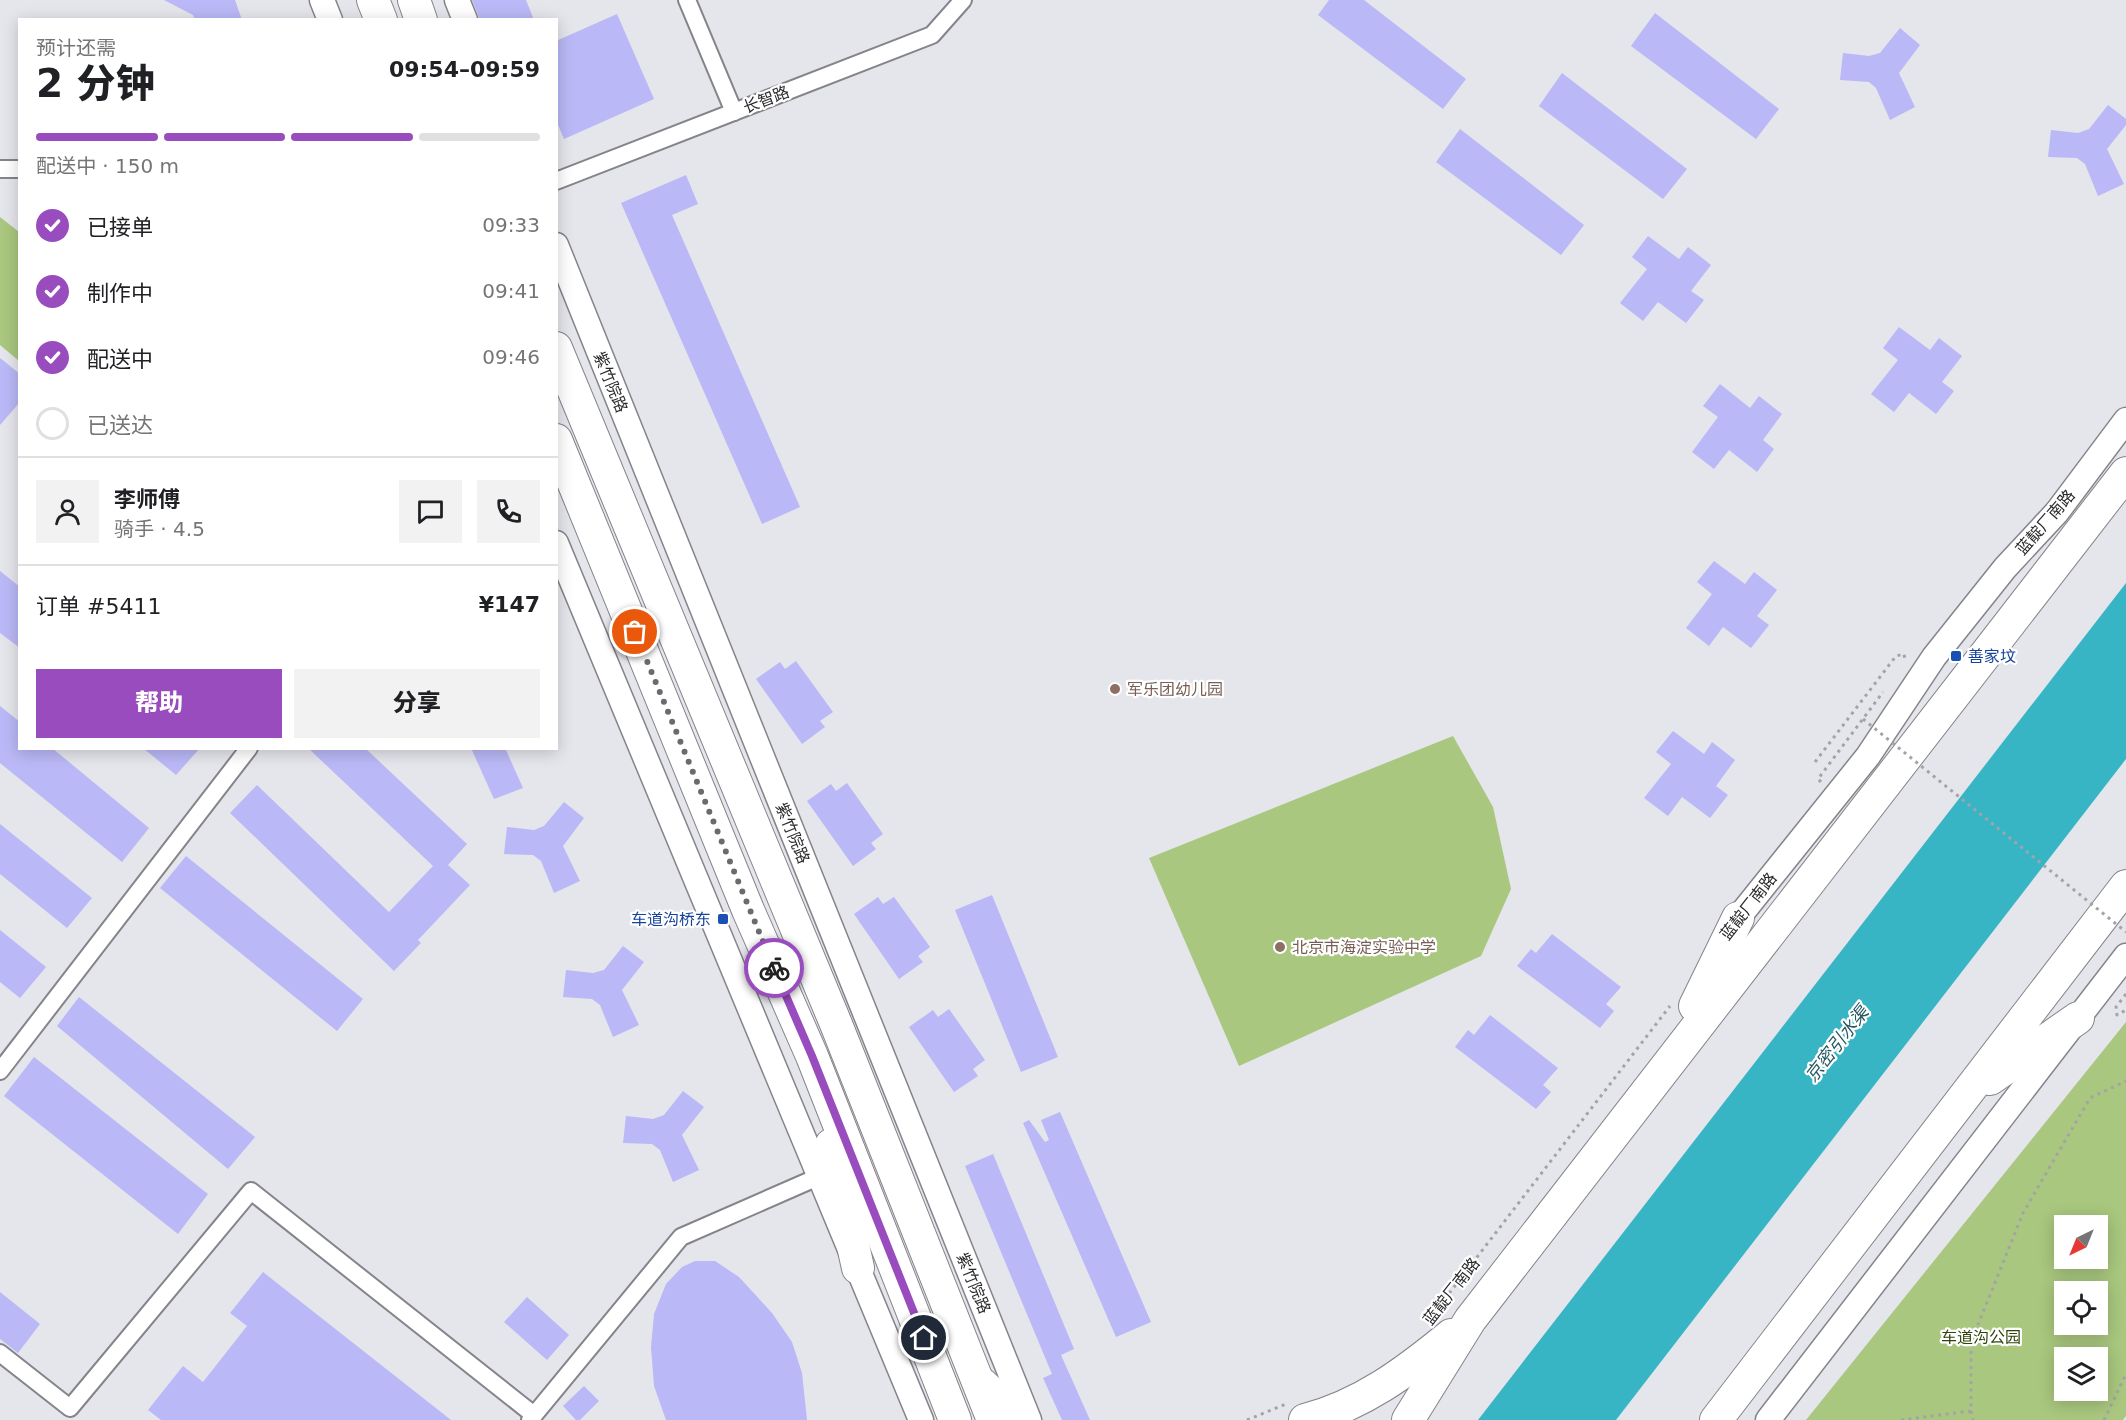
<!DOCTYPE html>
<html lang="zh">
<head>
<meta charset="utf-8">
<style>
  body { margin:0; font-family:"DejaVu Sans","Noto Sans SC",sans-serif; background:#f2f2f2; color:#202124; height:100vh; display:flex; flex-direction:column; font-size:22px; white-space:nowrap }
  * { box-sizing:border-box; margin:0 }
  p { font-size:20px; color:#757577 }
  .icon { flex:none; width:33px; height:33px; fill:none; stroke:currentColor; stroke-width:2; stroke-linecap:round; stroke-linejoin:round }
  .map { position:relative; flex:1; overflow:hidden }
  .drawer { position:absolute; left:18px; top:18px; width:540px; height:732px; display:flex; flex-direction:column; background:#fff; border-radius:0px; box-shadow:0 3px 15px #0003 }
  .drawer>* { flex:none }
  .needle { width:39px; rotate:223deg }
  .controls { position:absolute; left:2054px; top:1215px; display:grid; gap:12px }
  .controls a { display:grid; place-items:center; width:54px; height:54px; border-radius:0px; background:#fff; box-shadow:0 3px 15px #0003; font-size:30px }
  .pin { position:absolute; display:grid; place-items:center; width:51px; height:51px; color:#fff; margin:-26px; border:3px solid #fff; border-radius:50%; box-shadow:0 2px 6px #0007 }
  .courier { position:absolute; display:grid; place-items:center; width:60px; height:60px; margin:-30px; border:4px solid #994cbd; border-radius:50%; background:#fff; color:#222; box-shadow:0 2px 8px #0007 }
  .headline em { font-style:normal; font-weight:800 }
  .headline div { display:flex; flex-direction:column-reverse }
  .headline { display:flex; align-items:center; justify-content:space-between; height:102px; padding:0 18px }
  h1 { font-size:39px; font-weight:800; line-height:45px }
  .bar { display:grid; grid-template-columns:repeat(4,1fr); gap:9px 6px; align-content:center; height:72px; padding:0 18px }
  .bar i { height:8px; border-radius:4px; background:#e0e0e0 }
  .bar .on { background:#994cbd }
  .bar p { grid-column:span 4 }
  .line { display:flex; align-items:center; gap:15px; padding:0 18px; border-top:2px solid #e0e0e0 }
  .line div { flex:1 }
  .round { display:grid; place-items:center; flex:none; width:63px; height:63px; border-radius:0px; background:#f2f2f2 }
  ol { padding:0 18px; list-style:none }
  li { display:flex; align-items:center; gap:18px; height:66px }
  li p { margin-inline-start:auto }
  li .icon { padding:6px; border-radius:50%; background:#994cbd; color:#fff; stroke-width:4 }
  li:last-child { color:#757577 }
  li i { width:33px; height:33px; border:3px solid #e0e0e0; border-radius:50% }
  .cta { display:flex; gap:12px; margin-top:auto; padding:12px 18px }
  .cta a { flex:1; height:69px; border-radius:0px; background:#994cbd; color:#fff; font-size:24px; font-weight:800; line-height:69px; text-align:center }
  .cta a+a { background:#f2f2f2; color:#202124 }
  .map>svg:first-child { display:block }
  .green { fill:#a9c77e; fill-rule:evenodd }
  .water { fill:#38b5c5 }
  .building { fill:#bab8f6 }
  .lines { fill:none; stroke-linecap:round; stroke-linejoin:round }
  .street-casing { stroke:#84848a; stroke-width:20 }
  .secondary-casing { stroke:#84848a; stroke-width:27 }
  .highway-casing { stroke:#84848a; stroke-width:34 }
  .path { stroke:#a3a3a8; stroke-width:3; stroke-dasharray:3 4.5; stroke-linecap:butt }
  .street { stroke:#fff; stroke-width:16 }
  .secondary { stroke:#fff; stroke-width:24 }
  .highway { stroke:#fff; stroke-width:32 }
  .path-bridge { stroke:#a3a3a8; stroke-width:3; stroke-dasharray:3 4.5; stroke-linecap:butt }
  .done { stroke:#6b6b6f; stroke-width:6; stroke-dasharray:0 10.8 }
  .route { stroke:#994cbd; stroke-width:8 }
  .transit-dot { fill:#1a4fb4; stroke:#fff; stroke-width:2 }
  .education-dot { fill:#8d6e63; stroke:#fff; stroke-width:2 }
  .labels { text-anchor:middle; stroke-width:4.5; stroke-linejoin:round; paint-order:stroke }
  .street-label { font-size:16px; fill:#29292b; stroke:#fff }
  .transit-label { font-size:16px; fill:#164399; stroke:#fff; text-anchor:start }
  .education-label { font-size:16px; fill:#785e54; stroke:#fff; text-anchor:start }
  .park-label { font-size:16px; fill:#30430a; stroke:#fff }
  .water-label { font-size:18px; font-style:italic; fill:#265960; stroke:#fff }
</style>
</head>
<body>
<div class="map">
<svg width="2126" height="1420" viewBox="0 0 2126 1420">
  <rect width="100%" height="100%" fill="#e5e5ec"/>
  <g class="green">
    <path d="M0,217l19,15v129l-19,-16z"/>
    <path d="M1453,736l40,71 18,82 -30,67 -242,110 -90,-208z"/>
    <path d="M2126,1022v394l-3,4h-317zM2064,1226h33v32h-33zM2064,1292h33v32h-33zM2064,1358h33v32h-33z"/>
  </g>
  <path class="water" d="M2126,583v176l-510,661h-138z"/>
  <g class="building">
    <path d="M164,0h71l7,20h-47l-2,-5z"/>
    <path d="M472,0h54l8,20h-54z"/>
    <path d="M1329,0h35l102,79 -23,30 -125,-94z"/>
    <path d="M1655,13l124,96 -23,30 -125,-93z"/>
    <path d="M617,14l37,85 -90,40 -8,-19v-79z"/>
    <path d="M1900,28l20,17 -21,28 16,34 -25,13 -14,-32 -7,-6 -29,-2 3,-27 26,3 11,-3z"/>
    <path d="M1562,73l125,96 -24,30 -124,-93z"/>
    <path d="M2108,105l18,14v6l-19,24 17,35 -26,12 -13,-32 -8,-6 -29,-1 3,-27 27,3 11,-4z"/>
    <path d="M1460,129l124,96 -23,30 -125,-93z"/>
    <path d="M686,175l12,29 -26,11 128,292 -38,17 -141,-321z"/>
    <path d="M1648,236l31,23 9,-12 23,18 -20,26 13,9 -18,23 -28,-21 -15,19 -23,-18 27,-34 -15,-12z"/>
    <path d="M1899,327l31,23 9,-12 23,18 -20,26 12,9 -18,23 -27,-21 -15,19 -23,-18 27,-34 -15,-12z"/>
    <path d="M0,358l20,16v28l-20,23z"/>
    <path d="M1720,384l30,24 9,-12 23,18 -19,26 11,9 -17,23 -28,-22 -15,19 -22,-17 26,-35 -15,-11z"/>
    <path d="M1714,561l31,23 9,-12 23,18 -20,26 12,9 -18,23 -28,-21 -14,19 -23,-18 26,-34 -15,-12z"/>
    <path d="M0,571l20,16v61l-20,-15z"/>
    <path d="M796,661l37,51 -13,9 5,6 -23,17 -46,-65 24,-17 5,7z"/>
    <path d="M0,706l20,16v26h32l97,80 -27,34 -122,-99z"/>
    <path d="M1673,731l31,23 8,-12 23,18 -19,26 12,9 -18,23 -28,-21 -14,19 -24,-18 27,-34 -15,-12z"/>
    <path d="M143,748h57l-24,27z"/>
    <path d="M308,748h57l102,96 -19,21 22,20 -52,55 3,3 -27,28 -164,-158 27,-28 132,127 44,-46z"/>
    <path d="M471,748h34l18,40 -29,11z"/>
    <path d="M847,783l36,51 -12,9 5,6 -23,17 -46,-65 24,-17 5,7z"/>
    <path d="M564,802l20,16 -21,28 17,35 -26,12 -13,-32 -8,-6 -29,-1 3,-27 27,3 10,-4z"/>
    <path d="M0,824l92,74 -25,30 -67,-54z"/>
    <path d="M186,856l177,143 -26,32 -177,-143z"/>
    <path d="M992,895l66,162 -37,15 -66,-162z"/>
    <path d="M878,897l5,7 11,-7 36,50 -12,9 5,6 -24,17 -45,-65z"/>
    <path d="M0,930l46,37 -26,31 -20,-16z"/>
    <path d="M1552,934l69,53 -15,17 8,7 -14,17 -83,-62 14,-17 5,4z"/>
    <path d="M623,946l21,16 -22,28 17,35 -26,12 -13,-32 -8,-6 -29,-2 3,-27 27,3 11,-3z"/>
    <path d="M79,997l176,140 -27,32 -171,-143z"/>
    <path d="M949,1009l36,51 -12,9 5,7 -24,16 -45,-65 24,-17 5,7z"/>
    <path d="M1490,1015l68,53 -15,17 8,7 -15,17 -81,-62 13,-17 6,5z"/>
    <path d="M34,1057l174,137 -30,40 -174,-138z"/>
    <path d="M683,1091l21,16 -22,28 17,35 -26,12 -13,-32 -8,-6 -29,-1 3,-27 27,3 11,-4z"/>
    <path d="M1060,1112l91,210 -35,15 -93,-214 6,-3 16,22 4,-2 -8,-20z"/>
    <path d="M993,1154l81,195 -13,6 29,65h-28l-19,-42 9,-4 -87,-208z"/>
    <path d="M695,1261h20l24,16 33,36 20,29 10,31 5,47h-141l-12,-34 -3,-39 3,-33 12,-30 16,-17z"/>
    <path d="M263,1272l188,148h-290l-13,-10 35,-44 20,16 44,-56 -17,-13z"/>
    <path d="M0,1292l40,32 -22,29 -18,-14z"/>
    <path d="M527,1297l42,38 -22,25 -43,-38z"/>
    <path d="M584,1386l15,15 -19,19h-4l-13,-14z"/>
  </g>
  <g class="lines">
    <defs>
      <g id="street">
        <path d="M687,0l47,112"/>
        <path d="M0,169h20"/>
        <path d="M556,181l376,-146 31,-35"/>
        <path d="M0,1071l249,-323"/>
        <path d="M0,1353l70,55 181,-217 283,224"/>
        <path d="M530,1420l151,-183 137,-60"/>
      </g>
      <g id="secondary">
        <path d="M322,0l8,20"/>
        <path d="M457,0l8,20"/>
        <path d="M556,245l473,1175"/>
        <path d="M556,543l365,877"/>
        <path d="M1738,918l130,-162 66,-99 71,-89 52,-56 69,-92"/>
        <path d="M1768,1420l358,-464"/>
      </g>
      <g id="highway">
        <path d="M373,0l8,20"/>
        <path d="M414,0l7,20"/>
        <path d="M556,348l280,676 157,396"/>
        <path d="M556,440l192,470 64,146 143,364"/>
        <path d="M1695,1006l43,-88"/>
        <path d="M1990,1079l88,-61"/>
        <path d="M831,1145l27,123"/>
        <path d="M982,1384l39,36"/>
        <path d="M1305,1420c57,-15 101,-48 146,-85"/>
        <path d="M1408,1420l62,-100 656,-847"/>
        <path d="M1716,1420l410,-534"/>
      </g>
    </defs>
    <use href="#street" class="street-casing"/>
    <use href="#secondary" class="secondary-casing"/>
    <use href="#highway" class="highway-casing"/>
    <g class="path">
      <path d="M1815,762l81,-106 8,-2 1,6"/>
      <path d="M1821,782l-3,-3 65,-87"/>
      <path d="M2126,994l-10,13 1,8 9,-5"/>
      <path d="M1431,1317l239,-311"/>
      <path d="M1971,1411l2,9"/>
      <path d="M1247,1420l39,-16"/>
      <path d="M1901,1420l70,-9v-69l52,-129 67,-115 36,-17"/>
      <path d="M2104,1420l22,-46"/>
    </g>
    <use href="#street" class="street"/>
    <use href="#secondary" class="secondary"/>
    <use href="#highway" class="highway"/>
    <path class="path-bridge" d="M1863,719l263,213"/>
  </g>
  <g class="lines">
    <path class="done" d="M635,632l139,336"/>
    <path class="route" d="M774,968l38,88 112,282"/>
  </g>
  <g class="transit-dot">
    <rect x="1950" y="650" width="12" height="12" rx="3"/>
    <rect x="717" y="913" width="12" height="12" rx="3"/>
  </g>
  <g class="education-dot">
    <circle cx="1115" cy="689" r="6"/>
    <circle cx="1280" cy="947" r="6"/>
  </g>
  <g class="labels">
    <g class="street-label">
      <text transform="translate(766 99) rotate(-21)" y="6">长智路</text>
      <text transform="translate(611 382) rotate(68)" y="6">紫竹院路</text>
      <text transform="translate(2045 522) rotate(-49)" y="6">蓝靛厂南路</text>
      <text transform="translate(793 833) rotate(68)" y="6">紫竹院路</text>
      <text transform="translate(1748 906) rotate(-52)" y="6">蓝靛厂南路</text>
      <text transform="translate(974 1283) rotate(68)" y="6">紫竹院路</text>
      <text transform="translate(1451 1291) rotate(-52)" y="6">蓝靛厂南路</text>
    </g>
    <g class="transit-label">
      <text x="1968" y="662">善家坟</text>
      <text x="711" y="925" text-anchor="end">车道沟桥东</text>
    </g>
    <g class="education-label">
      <text x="1127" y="695">军乐团幼儿园</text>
      <text x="1292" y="953">北京市海淀实验中学</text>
    </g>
    <g class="park-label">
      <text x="1981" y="1343">车道沟公园</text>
    </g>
    <g class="water-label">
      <text transform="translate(1837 1044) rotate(-52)" y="6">京密引水渠</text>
    </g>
  </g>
</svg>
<div class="controls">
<a><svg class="needle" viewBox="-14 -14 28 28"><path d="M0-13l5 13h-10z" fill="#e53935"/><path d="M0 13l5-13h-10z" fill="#757577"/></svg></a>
<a><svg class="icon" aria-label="locate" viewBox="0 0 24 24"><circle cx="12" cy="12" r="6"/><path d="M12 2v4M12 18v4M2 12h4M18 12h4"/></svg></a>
<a><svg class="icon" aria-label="layers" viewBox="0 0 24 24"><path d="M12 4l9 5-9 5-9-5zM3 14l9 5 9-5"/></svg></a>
</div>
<div class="pin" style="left:635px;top:632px;background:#ea580c"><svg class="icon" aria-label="bag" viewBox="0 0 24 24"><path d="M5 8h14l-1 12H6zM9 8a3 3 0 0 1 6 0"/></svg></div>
<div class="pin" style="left:924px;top:1338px;background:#1f2937"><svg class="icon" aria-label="home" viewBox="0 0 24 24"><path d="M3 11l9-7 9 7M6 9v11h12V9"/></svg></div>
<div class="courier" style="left:774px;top:968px"><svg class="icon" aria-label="bike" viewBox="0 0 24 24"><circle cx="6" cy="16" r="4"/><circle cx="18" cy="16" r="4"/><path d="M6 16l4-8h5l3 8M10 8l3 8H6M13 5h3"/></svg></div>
<section class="drawer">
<div class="headline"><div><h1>2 分钟</h1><p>预计还需</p></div><em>09:54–09:59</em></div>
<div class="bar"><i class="on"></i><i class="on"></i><i class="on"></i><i></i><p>配送中 · 150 m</p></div>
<ol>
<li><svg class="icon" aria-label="check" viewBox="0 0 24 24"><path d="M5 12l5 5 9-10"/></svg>已接单<p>09:33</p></li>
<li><svg class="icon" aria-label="check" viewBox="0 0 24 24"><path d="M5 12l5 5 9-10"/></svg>制作中<p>09:41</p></li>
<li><svg class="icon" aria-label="check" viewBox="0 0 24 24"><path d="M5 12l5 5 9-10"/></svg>配送中<p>09:46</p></li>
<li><i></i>已送达</li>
</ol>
<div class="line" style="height:108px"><a class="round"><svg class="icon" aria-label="person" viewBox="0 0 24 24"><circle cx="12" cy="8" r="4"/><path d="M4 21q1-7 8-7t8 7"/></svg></a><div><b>李师傅</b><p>骑手 · 4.5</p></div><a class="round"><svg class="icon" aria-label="chat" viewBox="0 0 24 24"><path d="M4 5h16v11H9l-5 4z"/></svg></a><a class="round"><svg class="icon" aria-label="phone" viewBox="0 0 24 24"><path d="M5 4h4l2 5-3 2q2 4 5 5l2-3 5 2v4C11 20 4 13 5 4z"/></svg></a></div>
<div class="line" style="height:78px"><div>订单 #5411</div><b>¥147</b></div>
<div class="cta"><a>帮助</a><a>分享</a></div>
</section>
</div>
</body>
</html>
